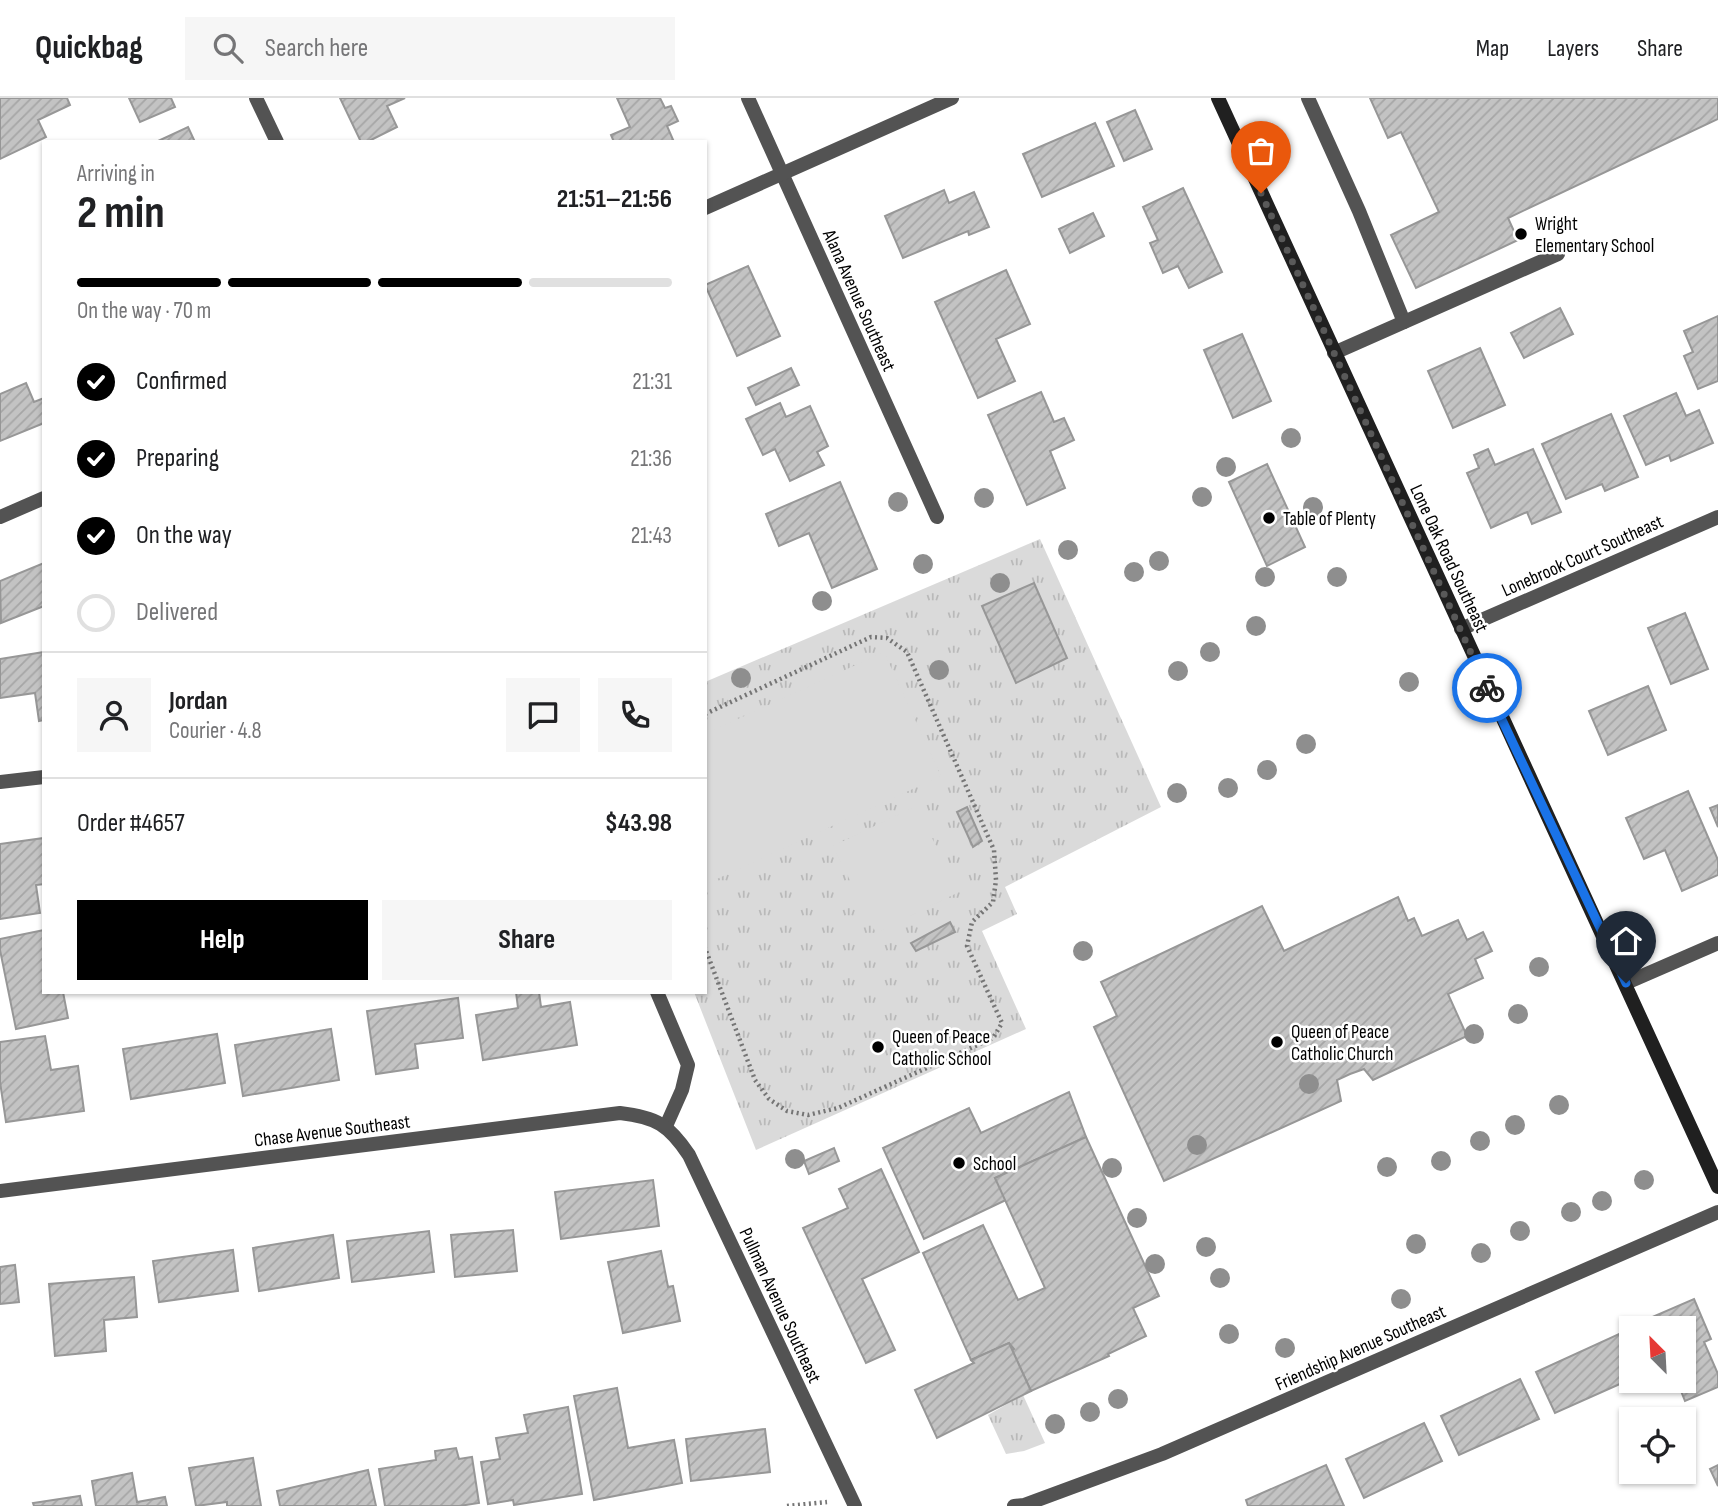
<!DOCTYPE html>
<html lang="en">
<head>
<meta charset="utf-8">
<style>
  body { margin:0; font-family:"Sofia Sans Condensed",sans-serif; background:#f6f6f6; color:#202124; height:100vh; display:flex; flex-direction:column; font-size:26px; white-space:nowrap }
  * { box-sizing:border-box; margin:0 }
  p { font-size:23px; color:#757577 }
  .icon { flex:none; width:38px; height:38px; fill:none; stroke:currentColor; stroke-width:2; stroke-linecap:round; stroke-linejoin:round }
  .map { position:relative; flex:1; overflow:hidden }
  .drawer { position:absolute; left:42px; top:42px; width:665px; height:854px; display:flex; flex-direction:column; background:#fff; border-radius:0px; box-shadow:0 2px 5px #0004 }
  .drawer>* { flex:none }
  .needle { width:46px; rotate:336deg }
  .controls { position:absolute; left:1619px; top:1218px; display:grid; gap:14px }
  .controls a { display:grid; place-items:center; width:77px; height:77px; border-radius:0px; background:#fff; box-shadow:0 2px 5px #0004; font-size:35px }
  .pin { position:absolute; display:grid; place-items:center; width:60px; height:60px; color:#fff; margin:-72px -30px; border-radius:50% 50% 50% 0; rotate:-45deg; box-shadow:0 0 7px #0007 }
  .pin .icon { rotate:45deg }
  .courier { position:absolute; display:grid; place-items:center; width:70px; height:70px; margin:-35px; border:5px solid #1a73e8; border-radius:50%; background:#fff; color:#222; box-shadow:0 2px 9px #0007 }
  .overview em { font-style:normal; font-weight:700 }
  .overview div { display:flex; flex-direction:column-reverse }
  .overview { display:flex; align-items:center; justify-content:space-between; height:119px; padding:0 35px }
  h1 { font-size:46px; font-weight:700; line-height:52px }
  .bar { display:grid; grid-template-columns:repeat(4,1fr); gap:10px 7px; align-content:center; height:84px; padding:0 35px }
  .bar i { height:9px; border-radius:5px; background:#e0e0e0 }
  .bar .on { background:#000 }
  .bar p { grid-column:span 4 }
  .line { display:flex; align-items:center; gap:18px; padding:0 35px; border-top:2px solid #e0e0e0 }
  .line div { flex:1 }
  .round { display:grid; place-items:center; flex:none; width:74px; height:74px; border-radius:0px; background:#f6f6f6 }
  ol { padding:0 35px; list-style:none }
  li { display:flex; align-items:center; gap:21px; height:77px }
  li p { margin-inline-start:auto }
  li .icon { padding:7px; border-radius:50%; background:#000; color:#fff; stroke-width:4 }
  li:last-child { color:#757577 }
  li i { width:38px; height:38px; border:4px solid #e0e0e0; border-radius:50% }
  .button { display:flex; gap:14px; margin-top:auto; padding:14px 35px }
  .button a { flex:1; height:80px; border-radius:0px; background:#000; color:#fff; font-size:28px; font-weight:700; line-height:80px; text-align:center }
  .button a+a { background:#f6f6f6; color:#202124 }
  header { display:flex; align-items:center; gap:42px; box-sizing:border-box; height:98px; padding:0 35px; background:#fff; border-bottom:2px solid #e0e0e0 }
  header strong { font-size:33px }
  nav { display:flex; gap:38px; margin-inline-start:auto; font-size:24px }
  .search { width:490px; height:63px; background:#f6f6f6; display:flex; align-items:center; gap:18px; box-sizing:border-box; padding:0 24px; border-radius:0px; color:#757577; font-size:26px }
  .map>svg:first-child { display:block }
  .park { fill:url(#park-tufts) }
  .pitch { fill:#dadada }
  .building { fill:url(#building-hatch); stroke:#979797; stroke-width:2 }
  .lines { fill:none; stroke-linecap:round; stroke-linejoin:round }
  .path { stroke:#757575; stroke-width:4.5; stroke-dasharray:2 3.5; stroke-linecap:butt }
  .lane { stroke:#535353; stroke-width:14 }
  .street { stroke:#535353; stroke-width:14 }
  .secondary { stroke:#202020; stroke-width:14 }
  .tree { fill:#8e8e8e }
  .done { stroke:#595959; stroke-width:7; stroke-dasharray:0 12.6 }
  .route { stroke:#1a73e8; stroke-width:9 }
  .poi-dot { fill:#000; stroke:#fff; stroke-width:2.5 }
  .labels { text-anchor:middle; stroke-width:5; stroke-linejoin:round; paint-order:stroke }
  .poi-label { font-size:19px; fill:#000; stroke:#fff; text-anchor:start }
  .street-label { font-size:19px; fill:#000; stroke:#fff }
</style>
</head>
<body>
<header>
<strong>Quickbag</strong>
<div class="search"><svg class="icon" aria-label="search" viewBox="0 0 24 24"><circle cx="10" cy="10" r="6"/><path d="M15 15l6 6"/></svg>Search here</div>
<nav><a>Map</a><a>Layers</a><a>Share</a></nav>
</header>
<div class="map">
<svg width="1718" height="1408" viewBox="0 0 1718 1408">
  <defs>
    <pattern id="park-tufts" width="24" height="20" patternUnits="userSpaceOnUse" patternTransform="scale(1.75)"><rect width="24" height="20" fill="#dadada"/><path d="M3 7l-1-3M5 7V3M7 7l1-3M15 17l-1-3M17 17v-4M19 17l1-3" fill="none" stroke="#b9b9b9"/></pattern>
    <pattern id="building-hatch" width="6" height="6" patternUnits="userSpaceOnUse" patternTransform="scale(1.75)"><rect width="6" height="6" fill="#c3c3c3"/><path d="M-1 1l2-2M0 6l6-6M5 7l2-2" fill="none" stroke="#a6a6a6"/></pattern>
  </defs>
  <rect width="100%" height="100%" fill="#fff"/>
  <g class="park">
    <path d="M1040,441l121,268 -156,80 12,27 -35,17 44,98 -270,121 -62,-158h11v-310z"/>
    <path d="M1023,1297l22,48 -21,8 -18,3 -18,-39z"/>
  </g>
  <g class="pitch">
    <path d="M884,554l57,124 -235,108 -1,-150z"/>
    <path d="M916,708l43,86 -83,41 -43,-87z"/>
  </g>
  <g class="building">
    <path d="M0,0h67l3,7 -32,15 8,17 -46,22z"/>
    <path d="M129,0h42l4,9 -35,15z"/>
    <path d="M340,0h65l-18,8 10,21 -30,15h-6z"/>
    <path d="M617,0h43l5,10 6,-2 7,15 -11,5 7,16h-60l-3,-7 19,-8z"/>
    <path d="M1370,0h348v21l-210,99 10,22 -102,48 -25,-53 48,-23 -38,-80 -13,6z"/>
    <path d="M1135,12l17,39 -28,12 -17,-39z"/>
    <path d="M1095,25l19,43 -72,31 -19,-43z"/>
    <path d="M188,29l7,15h-39z"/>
    <path d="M1183,90l39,84 -33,16 -11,-22 -15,7 -13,-30 8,-3 -15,-33z"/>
    <path d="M944,92l5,13 25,-11 15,35 -20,8 -1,-4 -65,27 -18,-42z"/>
    <path d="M1093,115l11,23 -34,17 -11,-24z"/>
    <path d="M748,168l32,70 -43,20 -32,-71z"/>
    <path d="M1006,172l24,54 -34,15 19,42 -37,17 -43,-96z"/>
    <path d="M1560,210l13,26 -49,24 -13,-25z"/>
    <path d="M1718,218v65l-20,8 -14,-33 9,-4 -9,-21z"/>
    <path d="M1242,236l29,67 -38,17 -29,-68z"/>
    <path d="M1480,250l25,57 -52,23 -25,-57z"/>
    <path d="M791,270l8,17 -43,20 -8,-17z"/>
    <path d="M26,285l8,19 10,-4v25l-44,18v-47z"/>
    <path d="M1041,294l13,30 10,-4 10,22 -24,11 15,37 -38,17 -39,-90z"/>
    <path d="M1676,295l10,23 13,-6 14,33 -42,18 -2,-6 -23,10 -22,-49z"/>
    <path d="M780,305l6,14 24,-11 18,40 -11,6 7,13 -34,16 -15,-32 -12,6 -17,-36z"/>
    <path d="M1611,316l27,63 -33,14 -3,-7 -36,15 -24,-55z"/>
    <path d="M1488,351l7,16 38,-16 28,63 -29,12 -5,-12 -36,16 -24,-55 12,-5 -5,-13z"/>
    <path d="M1267,366l38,83 -38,19 -38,-84z"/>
    <path d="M840,384l37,87 -45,19 -23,-55 -30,13 -13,-32z"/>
    <path d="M44,465v43l-43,17 -1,-42z"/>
    <path d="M1034,485l33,75 -51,25 -34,-77z"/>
    <path d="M1685,515l23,56 -37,15 -23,-56z"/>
    <path d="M44,554v68l-5,1 -4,-28 -35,5v-39z"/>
    <path d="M1648,588l18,44 -58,25 -19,-44z"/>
    <path d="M1688,693l30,69v15l-36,16 -17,-41 -21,9 -18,-41z"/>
    <path d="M1718,707v22l-8,-19z"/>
    <path d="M967,709l15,34 -9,6 -16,-35z"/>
    <path d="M44,740v46l-8,1 4,28 -40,6v-75z"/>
    <path d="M1398,799l10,24 6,-3 8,18 36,-16 9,20 16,-8 9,19 -17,8 8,19 -35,16 19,42 -94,44 -9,-11 -14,5 -13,6 4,21 -177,80 -70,-154 23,-11 -16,-34 161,-76 22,45z"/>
    <path d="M950,824l5,10 -39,19 -5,-8z"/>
    <path d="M44,832v62h19l5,26 -52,11 -16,-79v-11z"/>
    <path d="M516,894h23l2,15 29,-5 7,43 -94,15 -7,-45 42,-7z"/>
    <path d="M458,900l5,40 -48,6 3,24 -42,6 -9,-63z"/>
    <path d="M331,931l8,51 -96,16 -8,-51z"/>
    <path d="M217,936l8,49 -94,16 -8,-50z"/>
    <path d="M45,938l6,34 27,-4 6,45 -78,11 -6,-40v-40z"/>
    <path d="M1069,994l17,45 -91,41 13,21 -84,40 -41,-91 86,-40 12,25z"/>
    <path d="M1086,1039l73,159 -26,12 13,28 -38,18 1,2 -78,35 -19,-41 2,-1 -5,-6 -38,17 -48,-107 60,-28 35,75 27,-12 -50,-110z"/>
    <path d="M834,1050l5,13 -30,13 -5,-13z"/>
    <path d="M881,1071l38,83 -57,27 33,71 -29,13 -63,-135 45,-20 -9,-19z"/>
    <path d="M653,1082l6,46 -98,13 -6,-47z"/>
    <path d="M513,1132l4,41 -62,6 -4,-42z"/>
    <path d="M429,1133l5,41 -82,10 -5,-41z"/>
    <path d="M333,1137l6,43 -80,13 -6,-43z"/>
    <path d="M233,1152l5,41 -79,11 -6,-41z"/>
    <path d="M661,1153l7,36 5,-1 7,35 -57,12 -15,-71z"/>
    <path d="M15,1167l4,37 -19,2v-37z"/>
    <path d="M134,1179l3,40 -33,3 2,31 -51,5 -6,-72z"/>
    <path d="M1694,1201l17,40 -7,3 14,32v13l-33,14 -8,-20h7v-53h-30l-4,-10z"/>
    <path d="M1619,1236l12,27v18l-76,34 -19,-41z"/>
    <path d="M1009,1245l22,48 -94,47 -22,-48 59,-27 -3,-3z"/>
    <path d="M1520,1281l19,40 -80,36 -18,-39z"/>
    <path d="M617,1290l11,60 46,-8 8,43 -88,17 -20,-104z"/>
    <path d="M568,1309l14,87 -68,11 -1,-5 -25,4 -7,-42 19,-3 -4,-21 32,-5 -4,-18z"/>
    <path d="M1424,1325l18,38 -78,37 -18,-39z"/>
    <path d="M765,1331l5,43 -79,9 -5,-42z"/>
    <path d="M456,1350l3,11 13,-2 7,46 -20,3h-74l-6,-37 57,-9 -1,-9z"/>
    <path d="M253,1360l8,48h-34v-4l-31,4 -7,-38z"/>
    <path d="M1326,1367l18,41h-96l-2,-6z"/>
    <path d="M1718,1367v21l-8,-17z"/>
    <path d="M368,1372l8,36h-96l-3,-15z"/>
    <path d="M132,1375l5,29 28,-5 2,9h-71l-4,-25z"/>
    <path d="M80,1398l2,10h-48l-1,-3z"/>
  </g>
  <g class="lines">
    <g class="path">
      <path d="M705,616l166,-77 16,1 20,14 87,198 2,30 -3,22 -21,20 -5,24 35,77 -9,15 -155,70 -30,7 -21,-4 -18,-12 -14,-19 -50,-132"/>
      <path d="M787,1408l40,-4"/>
    </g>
    <g class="lane">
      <path d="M1308,0l51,113 45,111"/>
      <path d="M1334,255l224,-99"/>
    </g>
    <g class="street">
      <path d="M256,0l21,44"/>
      <path d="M748,0l189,419"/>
      <path d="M705,110l247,-110"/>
      <path d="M0,419l44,-19"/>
      <path d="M1461,531l257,-112"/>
      <path d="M0,684l44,-5"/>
      <path d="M1626,885l92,-40"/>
      <path d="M657,894l31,73 -6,25 -16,36"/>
      <path d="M0,1093l620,-78c36,4 49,12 69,42l166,351"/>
      <path d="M1014,1408l10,-1 138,-51 556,-242"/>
    </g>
    <path class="secondary" d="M1218,0l500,1089"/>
  </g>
  <g class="tree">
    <circle cx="1291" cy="340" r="10"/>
    <circle cx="1226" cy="369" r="10"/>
    <circle cx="1202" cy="399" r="10"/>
    <circle cx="984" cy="400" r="10"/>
    <circle cx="898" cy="404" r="10"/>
    <circle cx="1313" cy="409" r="10"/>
    <circle cx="1068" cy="452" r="10"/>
    <circle cx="1159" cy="463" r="10"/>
    <circle cx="923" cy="466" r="10"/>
    <circle cx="1134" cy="474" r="10"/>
    <circle cx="1265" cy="479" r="10"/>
    <circle cx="1337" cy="479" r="10"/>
    <circle cx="1000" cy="485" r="10"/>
    <circle cx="822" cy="503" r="10"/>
    <circle cx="1256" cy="528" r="10"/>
    <circle cx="1210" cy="554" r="10"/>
    <circle cx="939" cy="572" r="10"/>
    <circle cx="1178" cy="573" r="10"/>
    <circle cx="741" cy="580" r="10"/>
    <circle cx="1409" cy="584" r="10"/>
    <circle cx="1306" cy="646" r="10"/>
    <circle cx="1267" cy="672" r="10"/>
    <circle cx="1228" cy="690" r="10"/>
    <circle cx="1177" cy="695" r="10"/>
    <circle cx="1083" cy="853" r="10"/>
    <circle cx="1539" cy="869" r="10"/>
    <circle cx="1518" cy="916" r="10"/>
    <circle cx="1474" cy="936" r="10"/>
    <circle cx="1309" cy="986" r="10"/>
    <circle cx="1559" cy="1007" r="10"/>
    <circle cx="1515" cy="1027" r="10"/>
    <circle cx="1480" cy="1043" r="10"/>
    <circle cx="1197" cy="1047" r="10"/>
    <circle cx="795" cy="1061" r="10"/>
    <circle cx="1441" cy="1063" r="10"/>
    <circle cx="1387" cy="1069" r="10"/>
    <circle cx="1112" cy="1070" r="10"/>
    <circle cx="1644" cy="1082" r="10"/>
    <circle cx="1602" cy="1103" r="10"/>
    <circle cx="1571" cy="1114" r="10"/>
    <circle cx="1137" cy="1120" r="10"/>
    <circle cx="1520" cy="1133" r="10"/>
    <circle cx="1416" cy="1146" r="10"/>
    <circle cx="1206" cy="1149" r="10"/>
    <circle cx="1481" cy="1155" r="10"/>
    <circle cx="1155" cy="1166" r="10"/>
    <circle cx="1220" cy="1180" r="10"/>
    <circle cx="1401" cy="1201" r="10"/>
    <circle cx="1229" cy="1236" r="10"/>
    <circle cx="1285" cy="1250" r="10"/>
    <circle cx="1118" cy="1301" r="10"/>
    <circle cx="1090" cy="1314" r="10"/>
    <circle cx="1055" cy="1326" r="10"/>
  </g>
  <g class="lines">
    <path class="done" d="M1261,95l226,495"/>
    <path class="route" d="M1487,590l139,295"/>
  </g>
  <g class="poi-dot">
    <circle cx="1521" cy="136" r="7"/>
    <circle cx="1269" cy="420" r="7"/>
    <circle cx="1277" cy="944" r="7"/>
    <circle cx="878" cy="949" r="7"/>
    <circle cx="959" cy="1065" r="7"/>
  </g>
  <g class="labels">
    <g class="poi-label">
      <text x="1535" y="132">Wright<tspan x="1535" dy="22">Elementary School</tspan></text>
      <text x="1283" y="427">Table of Plenty</text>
      <text x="1291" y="940">Queen of Peace<tspan x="1291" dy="22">Catholic Church</tspan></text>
      <text x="892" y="945">Queen of Peace<tspan x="892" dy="22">Catholic School</tspan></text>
      <text x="973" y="1072">School</text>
    </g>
    <g class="street-label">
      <text transform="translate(860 202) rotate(66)" y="7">Alana Avenue Southeast</text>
      <text transform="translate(1582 457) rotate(-24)" y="7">Lonebrook Court Southeast</text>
      <text transform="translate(1450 460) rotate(65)" y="7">Lone Oak Road Southeast</text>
      <text transform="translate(332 1032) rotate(-7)" y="7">Chase Avenue Southeast</text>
      <text transform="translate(781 1207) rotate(65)" y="7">Pullman Avenue Southeast</text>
      <text transform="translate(1360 1249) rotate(-24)" y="7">Friendship Avenue Southeast</text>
    </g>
  </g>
</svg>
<div class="controls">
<a><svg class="needle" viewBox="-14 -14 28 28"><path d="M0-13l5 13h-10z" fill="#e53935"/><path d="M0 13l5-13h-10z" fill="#757577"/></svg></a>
<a><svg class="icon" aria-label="locate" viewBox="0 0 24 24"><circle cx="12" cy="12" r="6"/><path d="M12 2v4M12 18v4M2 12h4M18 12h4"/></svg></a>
</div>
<div class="pin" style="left:1261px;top:95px;background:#ea580c"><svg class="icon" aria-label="bag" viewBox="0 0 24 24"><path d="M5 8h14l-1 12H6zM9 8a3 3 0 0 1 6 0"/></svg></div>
<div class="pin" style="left:1626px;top:885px;background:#1f2937"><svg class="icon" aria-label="home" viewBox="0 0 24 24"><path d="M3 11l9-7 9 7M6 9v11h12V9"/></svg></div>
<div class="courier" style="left:1487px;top:590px"><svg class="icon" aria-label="bike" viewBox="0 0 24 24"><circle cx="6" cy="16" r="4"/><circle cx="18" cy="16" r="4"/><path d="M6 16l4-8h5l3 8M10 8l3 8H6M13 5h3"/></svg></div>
<section class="drawer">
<div class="overview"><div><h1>2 min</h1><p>Arriving in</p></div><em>21:51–21:56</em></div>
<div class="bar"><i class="on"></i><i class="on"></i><i class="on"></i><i></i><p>On the way · 70 m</p></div>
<ol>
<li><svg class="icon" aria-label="check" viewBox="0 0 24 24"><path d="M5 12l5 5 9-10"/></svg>Confirmed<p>21:31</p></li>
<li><svg class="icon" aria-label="check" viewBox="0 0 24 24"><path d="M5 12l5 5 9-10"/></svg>Preparing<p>21:36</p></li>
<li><svg class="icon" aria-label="check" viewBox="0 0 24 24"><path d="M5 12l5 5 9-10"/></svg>On the way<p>21:43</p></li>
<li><i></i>Delivered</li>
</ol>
<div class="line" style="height:126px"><a class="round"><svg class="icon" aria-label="person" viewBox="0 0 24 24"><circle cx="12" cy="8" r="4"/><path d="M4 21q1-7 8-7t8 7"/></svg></a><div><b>Jordan</b><p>Courier · 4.8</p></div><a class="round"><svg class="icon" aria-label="chat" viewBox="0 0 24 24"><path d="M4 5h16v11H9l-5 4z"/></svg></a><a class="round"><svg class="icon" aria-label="phone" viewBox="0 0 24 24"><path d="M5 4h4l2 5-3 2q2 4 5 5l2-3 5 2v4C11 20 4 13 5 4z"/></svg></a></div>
<div class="line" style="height:91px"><div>Order #4657</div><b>$43.98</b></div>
<div class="button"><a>Help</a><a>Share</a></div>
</section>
</div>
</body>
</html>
